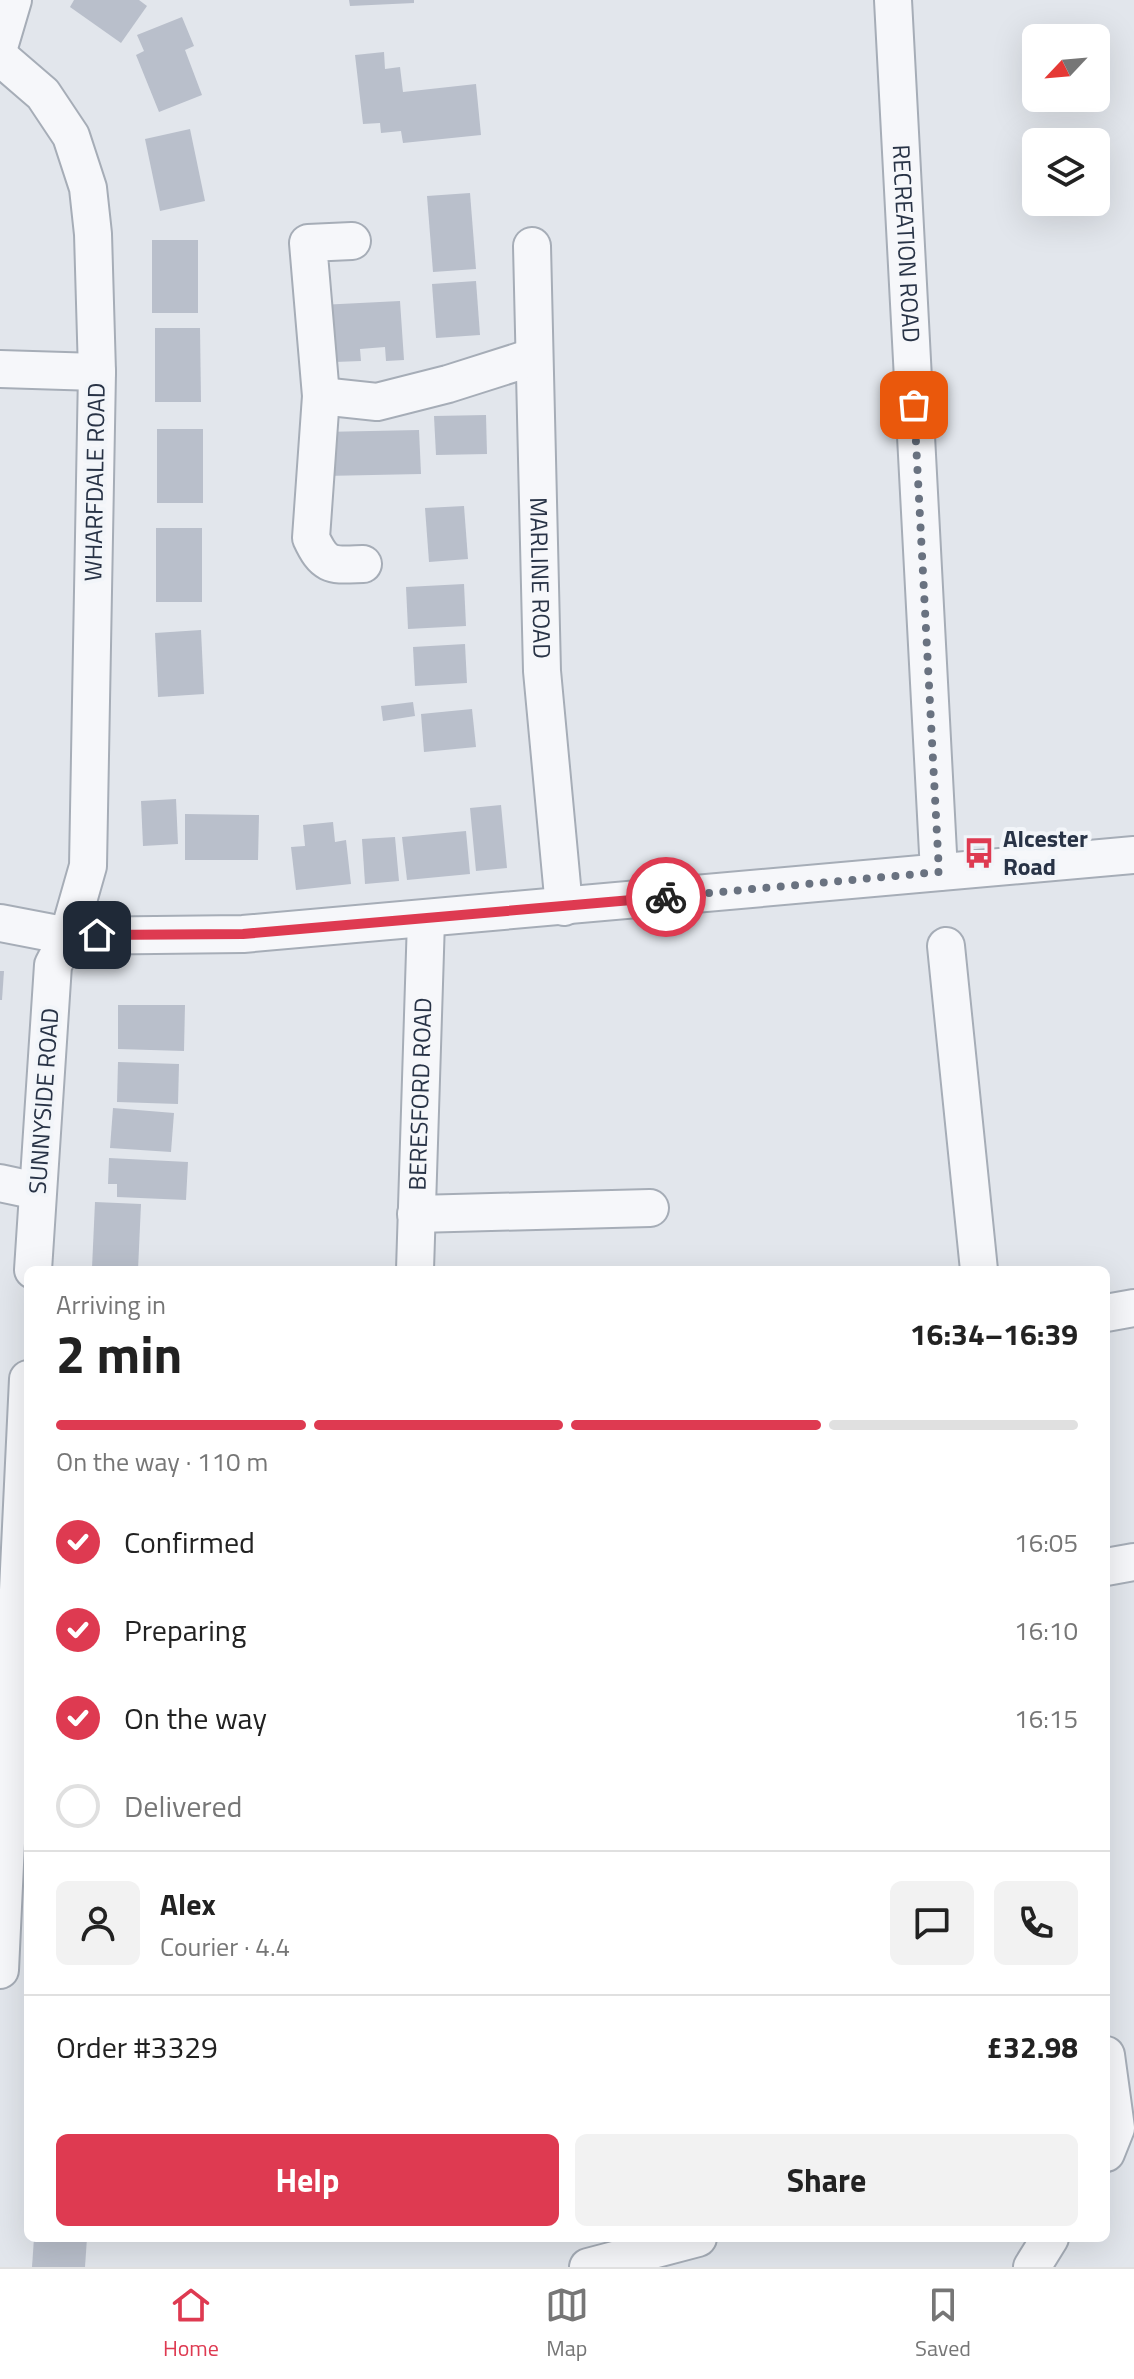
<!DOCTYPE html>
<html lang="en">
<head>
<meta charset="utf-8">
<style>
  body { margin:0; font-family:"Titillium Web",sans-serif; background:#f2f2f2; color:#222; height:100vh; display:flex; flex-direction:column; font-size:30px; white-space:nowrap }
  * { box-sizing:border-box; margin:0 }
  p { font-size:26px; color:#767676 }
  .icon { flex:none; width:44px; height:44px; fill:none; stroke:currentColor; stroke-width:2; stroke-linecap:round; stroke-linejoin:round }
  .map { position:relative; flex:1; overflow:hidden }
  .details { position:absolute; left:24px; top:1266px; width:1086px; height:976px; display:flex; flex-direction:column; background:#fff; border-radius:12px; box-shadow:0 8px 32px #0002 }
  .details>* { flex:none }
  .needle { width:52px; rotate:244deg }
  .tools { position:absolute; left:1022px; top:24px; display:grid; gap:16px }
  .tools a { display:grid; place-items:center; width:88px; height:88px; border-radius:12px; background:#fff; box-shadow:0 8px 32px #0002; font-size:40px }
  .pin { position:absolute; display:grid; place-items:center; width:68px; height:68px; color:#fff; margin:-34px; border-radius:16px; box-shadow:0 4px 12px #0006 }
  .courier { position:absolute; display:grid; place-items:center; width:80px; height:80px; margin:-40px; border:6px solid #de3a51; border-radius:50%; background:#fff; color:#222; box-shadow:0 2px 10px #0007 }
  .summary em { font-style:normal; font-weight:700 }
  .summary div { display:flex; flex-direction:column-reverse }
  .summary { display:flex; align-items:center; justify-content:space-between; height:136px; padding:0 32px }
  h1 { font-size:52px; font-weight:700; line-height:60px }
  .bar { display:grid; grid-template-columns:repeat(4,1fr); gap:12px 8px; align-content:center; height:96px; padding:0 32px }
  .bar i { height:10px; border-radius:6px; background:#e0e0e0 }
  .bar .on { background:#de3a51 }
  .bar p { grid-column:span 4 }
  .line { display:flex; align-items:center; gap:20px; padding:0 32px; border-top:2px solid #e0e0e0 }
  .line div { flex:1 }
  .round { display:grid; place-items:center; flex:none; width:84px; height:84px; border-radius:12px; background:#f2f2f2 }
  ol { padding:0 32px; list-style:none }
  li { display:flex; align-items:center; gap:24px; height:88px }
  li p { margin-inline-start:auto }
  li .icon { padding:8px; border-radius:50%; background:#de3a51; color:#fff; stroke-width:4 }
  li:last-child { color:#767676 }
  li i { width:44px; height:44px; border:4px solid #e0e0e0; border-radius:50% }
  .cta { display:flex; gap:16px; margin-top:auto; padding:16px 32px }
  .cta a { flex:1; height:92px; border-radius:12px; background:#de3a51; color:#fff; font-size:32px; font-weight:700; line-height:92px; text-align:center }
  .cta a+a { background:#f2f2f2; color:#222 }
  .tabs { display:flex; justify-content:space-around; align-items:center; height:112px; border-top:2px solid #e0e0e0; background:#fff; font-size:22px; color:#767676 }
  .tabs a { display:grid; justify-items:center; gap:4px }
  .tabs .on { color:#de3a51 }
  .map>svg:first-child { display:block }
  .building { fill:#b9bfcb }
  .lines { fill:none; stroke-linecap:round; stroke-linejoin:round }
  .minor-casing { stroke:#a6adb7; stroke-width:40 }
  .minor { stroke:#f6f7fa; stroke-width:36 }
  .done { stroke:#697280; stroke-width:8; stroke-dasharray:0 14.4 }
  .route { stroke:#de3a51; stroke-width:10 }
  .labels { text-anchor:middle; stroke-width:8; stroke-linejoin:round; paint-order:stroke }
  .street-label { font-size:24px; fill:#283346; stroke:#f2f5f9 }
  .poi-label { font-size:24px; font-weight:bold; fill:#283346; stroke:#f2f5f9; text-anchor:start }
</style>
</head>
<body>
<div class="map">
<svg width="1134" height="2267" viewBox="0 0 1134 2267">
  <rect width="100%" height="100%" fill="#e2e6ec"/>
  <g class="building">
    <path d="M74,0h65l8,6 -26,37 -51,-36z"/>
    <path d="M349,0h65v3l-64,3z"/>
    <path d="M182,17l12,29 -9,4 17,45 -43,17 -23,-57 8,-4 -7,-16z"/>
    <path d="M384,52l1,17 15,-2 3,25 73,-8 5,51 -78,8 -2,-12 -20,2 -1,-10 -17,1 -8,-69z"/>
    <path d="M190,129l15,72 -45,10 -15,-72z"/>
    <path d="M470,193l6,76 -43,3 -6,-76z"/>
    <rect x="152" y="240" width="46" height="73"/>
    <path d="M476,281l4,54 -44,3 -4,-54z"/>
    <path d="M400,301l4,59 -18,1 -1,-14 -25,2 1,12 -26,1 -15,-57z"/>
    <path d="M155,328h45l1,74h-46z"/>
    <path d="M486,415l1,39 -51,1 -2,-39z"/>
    <rect x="157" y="429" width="46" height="74"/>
    <path d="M419,430l2,44 -97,2 -2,-44z"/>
    <path d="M464,506l4,53 -39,3 -4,-54z"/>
    <rect x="156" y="528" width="46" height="74"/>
    <path d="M464,584l2,42 -58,3 -2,-42z"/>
    <path d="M201,630l3,64 -46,3 -3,-64z"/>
    <path d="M465,644l2,39 -52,3 -2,-39z"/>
    <path d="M413,702l2,14 -32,5 -2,-15z"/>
    <path d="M472,709l4,38 -52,5 -3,-38z"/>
    <path d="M176,799l2,45 -35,2 -2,-45z"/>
    <path d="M501,805l6,63 -31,3 -6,-63z"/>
    <path d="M185,814l74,1 -1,45h-73z"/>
    <path d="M333,822l2,20 11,-2 5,44 -55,6 -5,-43 14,-1 -2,-21z"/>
    <path d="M466,831l4,43 -63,6 -5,-43z"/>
    <path d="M395,837l4,44 -34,3 -3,-45z"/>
    <path d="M0,971h4l-2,29h-2z"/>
    <path d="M118,1005h67l-1,46 -66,-2z"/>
    <path d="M118,1062l61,2 -1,40 -61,-2z"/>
    <path d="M113,1108l61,5 -3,39 -61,-4z"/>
    <path d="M109,1158l79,4 -2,38 -69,-3v-13h-9z"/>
    <path d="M95,1202l46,2 -3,66 -46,-2z"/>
    <path d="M34,2238h53l-2,29h-53z"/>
  </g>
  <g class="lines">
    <defs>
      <g id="minor">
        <path id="s1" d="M893,0l46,872"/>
        <path d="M0,44l13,-44"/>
        <path d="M0,57l43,37 28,42 17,52 5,46 4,138 -9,494 -20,70 -15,29 -20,305"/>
        <path d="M352,241l-44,2 13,153 -10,142c14,30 21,27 52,26"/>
        <path id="s2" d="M532,246l10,425 22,236"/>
        <path d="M0,369l97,3"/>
        <path d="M321,396l56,6 71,-18 85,-27"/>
        <path d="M0,923l68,13 175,-2 891,-79"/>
        <path d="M946,946l33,324"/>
        <path d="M0,1183l37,8"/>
        <path d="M416,1214l234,-6"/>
        <path id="s3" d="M415,1270l11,-350"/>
        <path d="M1106,1313l28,-5"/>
        <path d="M1106,1567l28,-5"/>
        <path d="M0,1970l28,-591"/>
        <path d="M1106,2055l10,73 -10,25"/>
        <path d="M588,2267l110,-29"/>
        <path d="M1032,2267l18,-29"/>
      </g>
    </defs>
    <use href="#minor" class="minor-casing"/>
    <use href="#minor" class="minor"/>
  </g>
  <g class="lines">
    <path class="done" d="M666,897l273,-25 -25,-467"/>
    <path class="route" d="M97,935l146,-1 423,-37"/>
  </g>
  <defs>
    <symbol id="bus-bare" viewBox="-9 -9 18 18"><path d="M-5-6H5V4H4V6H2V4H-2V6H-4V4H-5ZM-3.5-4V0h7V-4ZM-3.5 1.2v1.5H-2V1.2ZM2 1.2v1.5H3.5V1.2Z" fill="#de3a51" stroke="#f2f5f9" stroke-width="2.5" paint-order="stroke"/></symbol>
  </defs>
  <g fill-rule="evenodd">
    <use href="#bus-bare" x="957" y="831" width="44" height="44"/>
  </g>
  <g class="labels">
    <g class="street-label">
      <text dy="8" stroke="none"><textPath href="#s1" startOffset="244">RECREATION ROAD</textPath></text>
      <text transform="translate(95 482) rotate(-89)" y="8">WHARFDALE ROAD</text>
      <text dy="8" stroke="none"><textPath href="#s2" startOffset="332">MARLINE ROAD</textPath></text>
      <text dy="8" stroke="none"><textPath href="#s3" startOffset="176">BERESFORD ROAD</textPath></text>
      <text transform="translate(44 1101) rotate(-86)" y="8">SUNNYSIDE ROAD</text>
    </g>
    <g class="poi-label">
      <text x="1003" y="847">Alcester<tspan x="1003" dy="28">Road</tspan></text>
    </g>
  </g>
</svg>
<div class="tools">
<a><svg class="needle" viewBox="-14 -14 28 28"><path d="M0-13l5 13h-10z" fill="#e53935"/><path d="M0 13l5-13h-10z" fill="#767676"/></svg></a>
<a><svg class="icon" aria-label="layers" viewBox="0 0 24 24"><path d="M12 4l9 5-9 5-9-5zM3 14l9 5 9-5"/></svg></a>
</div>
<div class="pin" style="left:914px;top:405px;background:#ea580c"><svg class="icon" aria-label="bag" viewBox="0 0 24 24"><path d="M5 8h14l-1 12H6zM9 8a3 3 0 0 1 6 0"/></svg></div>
<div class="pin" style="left:97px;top:935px;background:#1f2937"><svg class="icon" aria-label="home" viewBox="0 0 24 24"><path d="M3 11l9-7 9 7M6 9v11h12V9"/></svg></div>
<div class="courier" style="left:666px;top:897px"><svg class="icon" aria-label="bike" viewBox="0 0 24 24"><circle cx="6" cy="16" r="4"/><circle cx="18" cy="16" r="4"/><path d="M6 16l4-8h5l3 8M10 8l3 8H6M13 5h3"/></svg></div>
<section class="details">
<div class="summary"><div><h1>2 min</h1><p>Arriving in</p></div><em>16:34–16:39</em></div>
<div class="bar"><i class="on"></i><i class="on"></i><i class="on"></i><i></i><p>On the way · 110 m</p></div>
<ol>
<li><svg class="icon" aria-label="check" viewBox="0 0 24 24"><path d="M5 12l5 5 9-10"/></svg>Confirmed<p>16:05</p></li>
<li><svg class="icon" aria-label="check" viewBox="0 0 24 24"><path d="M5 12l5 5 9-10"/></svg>Preparing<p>16:10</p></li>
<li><svg class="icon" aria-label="check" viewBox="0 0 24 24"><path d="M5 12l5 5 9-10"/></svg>On the way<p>16:15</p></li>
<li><i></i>Delivered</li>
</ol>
<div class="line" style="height:144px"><a class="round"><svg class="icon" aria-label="person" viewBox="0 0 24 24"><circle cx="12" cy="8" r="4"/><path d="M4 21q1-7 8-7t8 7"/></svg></a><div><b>Alex</b><p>Courier · 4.4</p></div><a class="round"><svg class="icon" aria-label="chat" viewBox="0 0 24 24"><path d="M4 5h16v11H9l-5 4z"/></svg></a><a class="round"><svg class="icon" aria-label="phone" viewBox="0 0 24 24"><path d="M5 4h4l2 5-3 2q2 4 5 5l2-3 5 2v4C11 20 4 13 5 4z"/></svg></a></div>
<div class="line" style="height:104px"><div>Order #3329</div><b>£32.98</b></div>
<div class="cta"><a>Help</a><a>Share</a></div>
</section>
</div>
<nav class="tabs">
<a class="on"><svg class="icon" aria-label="home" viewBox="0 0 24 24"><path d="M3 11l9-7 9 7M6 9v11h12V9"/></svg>Home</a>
<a><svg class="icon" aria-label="map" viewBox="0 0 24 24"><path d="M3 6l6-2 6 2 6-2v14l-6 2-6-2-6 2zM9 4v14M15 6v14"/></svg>Map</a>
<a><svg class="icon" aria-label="saved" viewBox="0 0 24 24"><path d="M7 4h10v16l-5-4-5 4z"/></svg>Saved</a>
</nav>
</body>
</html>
